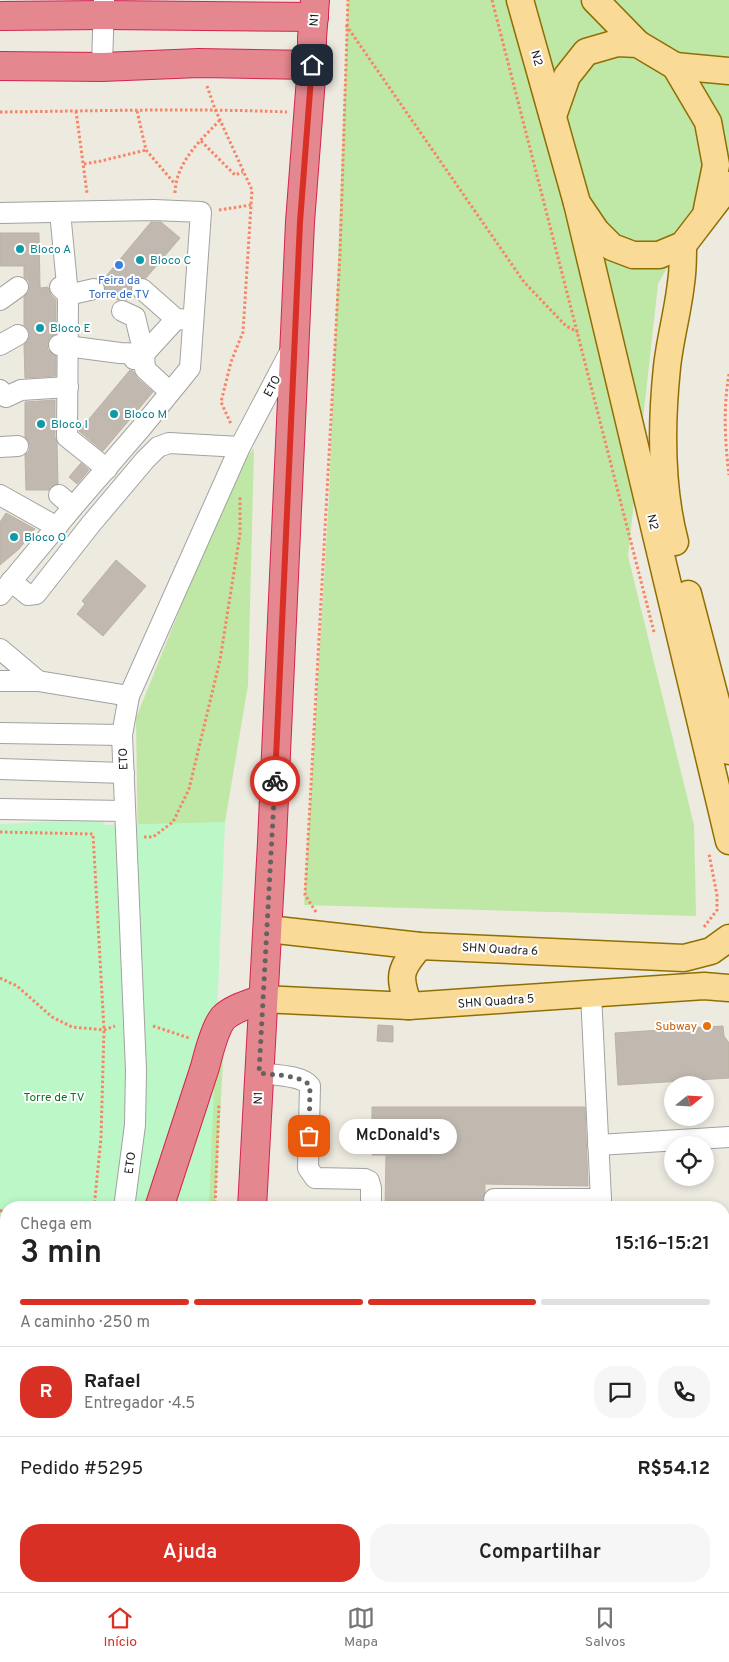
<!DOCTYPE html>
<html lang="pt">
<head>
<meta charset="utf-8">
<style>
  body { margin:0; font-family:Overpass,sans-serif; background:#f6f6f6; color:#222; height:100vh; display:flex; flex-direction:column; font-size:19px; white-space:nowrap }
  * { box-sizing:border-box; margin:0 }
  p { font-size:16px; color:#767676 }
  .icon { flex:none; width:28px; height:28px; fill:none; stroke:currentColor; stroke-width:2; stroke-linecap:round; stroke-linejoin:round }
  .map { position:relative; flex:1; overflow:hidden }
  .side { position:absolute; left:0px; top:1201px; width:730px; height:391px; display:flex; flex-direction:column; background:#fff; border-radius:20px 20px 0 0; box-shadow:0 2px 8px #0003 }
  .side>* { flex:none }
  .needle { width:32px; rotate:72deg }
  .fabs { position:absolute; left:664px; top:1076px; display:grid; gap:10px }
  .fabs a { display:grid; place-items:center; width:50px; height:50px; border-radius:50%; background:#fff; box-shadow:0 2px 8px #0003; font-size:25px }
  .pin { position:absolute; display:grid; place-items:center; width:42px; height:42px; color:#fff; margin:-21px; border-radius:10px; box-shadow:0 2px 8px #0006 }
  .courier { position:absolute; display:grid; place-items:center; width:50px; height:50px; margin:-25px; border:4px solid #d93025; border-radius:50%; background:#fff; color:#222; box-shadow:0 1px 6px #0007 }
  .bubble { position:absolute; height:35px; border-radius:18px; background:#fff; box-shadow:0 2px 8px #0003; font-size:16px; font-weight:600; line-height:35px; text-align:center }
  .summary em { font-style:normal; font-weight:600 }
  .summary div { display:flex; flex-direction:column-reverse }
  .summary { display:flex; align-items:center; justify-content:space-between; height:85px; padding:0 20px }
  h1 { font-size:32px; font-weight:600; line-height:38px }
  .bar { display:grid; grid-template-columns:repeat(4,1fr); gap:8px 5px; align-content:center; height:60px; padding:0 20px }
  .bar i { height:6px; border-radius:4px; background:#e0e0e0 }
  .bar .on { background:#d93025 }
  .bar p { grid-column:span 4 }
  .line { display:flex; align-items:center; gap:12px; padding:0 20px; border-top:1px solid #e0e0e0 }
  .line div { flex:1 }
  .round { display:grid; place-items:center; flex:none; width:52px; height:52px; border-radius:20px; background:#f6f6f6 }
  .action { display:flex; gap:10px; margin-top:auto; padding:10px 20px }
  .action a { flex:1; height:58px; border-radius:20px; background:#d93025; color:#fff; font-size:20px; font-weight:600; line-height:58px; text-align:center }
  .action a+a { background:#f6f6f6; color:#222 }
  .tabs { display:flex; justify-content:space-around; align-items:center; height:70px; border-top:1px solid #e0e0e0; background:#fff; font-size:14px; color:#767676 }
  .tabs a { display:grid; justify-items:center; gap:2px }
  .tabs .on { color:#d93025 }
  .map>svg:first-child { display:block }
  .grass { fill:#bfe7a5 }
  .park { fill:#bcf8c7 }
  .building { fill:#c1b9b0; stroke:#beb1a3 }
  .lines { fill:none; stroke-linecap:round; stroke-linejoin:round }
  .minor-casing { stroke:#a2a2a2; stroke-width:22 }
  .major-casing { stroke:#906f02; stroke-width:29 }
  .highway-casing { stroke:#d3254f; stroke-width:30 }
  .path { stroke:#f88466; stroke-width:3; stroke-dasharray:2.5 2.5; stroke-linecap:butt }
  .minor { stroke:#fff; stroke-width:20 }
  .major { stroke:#fada97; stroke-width:26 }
  .highway { stroke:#e4878f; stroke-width:28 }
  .done { stroke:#646360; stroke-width:5; stroke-dasharray:0 9 }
  .route { stroke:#d93025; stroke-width:6 }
  .culture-dot { fill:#0f9aa8; stroke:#fff; stroke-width:2 }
  .shop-dot { fill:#3f7fe0; stroke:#fff; stroke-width:2 }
  .food-dot { fill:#e8710a; stroke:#fff; stroke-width:2 }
  .labels { text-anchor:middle; stroke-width:4; stroke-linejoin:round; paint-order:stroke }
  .street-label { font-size:12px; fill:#1b1b1b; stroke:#fff }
  .culture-label { font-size:12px; fill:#0d838f; stroke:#fff; text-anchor:start }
  .shop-label { font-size:12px; fill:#366cbe; stroke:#fff }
  .food-label { font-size:12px; fill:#c56008; stroke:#fff; text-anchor:end }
  .park-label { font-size:12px; fill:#0c761f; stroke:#fff }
</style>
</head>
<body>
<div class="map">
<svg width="729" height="1592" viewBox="0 0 729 1592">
  <rect width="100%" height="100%" fill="#edeae0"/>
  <g class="grass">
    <path d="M348,0h381v165l-12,14 -59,105 -30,272 66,269 2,91 -392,-11 25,-408z"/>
    <path d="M254,448l-6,237 -23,137 -7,80 -84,306 4,-357 -2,-133 98,-243z"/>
    <path d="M225,1024l-10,183 -46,1z"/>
  </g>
  <path class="park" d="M103,819l1,6 121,-3 -16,385 -203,1v378h188v6h-194v-768z"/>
  <g class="building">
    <path d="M151,222h10l19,16 -34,40h-7l-6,4 -3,5 2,8 -5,5h-10l-12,-10v-4l-3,-5z"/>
    <path d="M0,233h39l1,55 8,-1 3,8 5,5v34l-6,3 -3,7 1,6 8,6v20l-31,2 -1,-33 4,-4 2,-6 -2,-6 -4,-4v-28l5,-5 1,-7 -2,-5 -4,-3v-11h-24z"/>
    <path d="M130,370l3,1 4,7 16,14 -50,59 -24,-20z"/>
    <path d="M55,400v37l2,6 1,41 -8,3 -1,3h-23l-1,-35 4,-4 1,-5 -2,-6 -3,-3v-35z"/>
    <path d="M81,463l8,7 -12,14 -8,-7z"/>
    <path d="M6,513l29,16 -16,20 -19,16v-43z"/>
    <path d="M116,560l30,26 -43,50 -26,-22 8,-10 -3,-3z"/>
    <path d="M378,1025l15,1v16l-16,-1z"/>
    <path d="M723,1026l1,10 5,7v35l-111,7 -3,-52z"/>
    <path d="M372,1107h213l3,79 -103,-2v8l-3,7 3,9h-100l1,-53h-14z"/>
  </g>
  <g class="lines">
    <defs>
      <g id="minor">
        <path d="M102,67l2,-67"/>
        <path d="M60,212l8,83 -1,142 40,32"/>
        <path d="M0,213l154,-3 47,2 -11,156 -48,59 -69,80 -73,88"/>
        <path d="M60,287l8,8 26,-6"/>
        <path d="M142,289l34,30 17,1"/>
        <path d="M0,300l18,-13"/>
        <path d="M122,311l13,6 9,37 1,15 25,23"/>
        <path d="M0,345l18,-10"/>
        <path d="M59,345l61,8 24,1"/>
        <path d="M134,359l10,-5 32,-35"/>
        <path d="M0,390l6,7 15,-7 47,-3"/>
        <path d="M0,447l18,-1"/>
        <path d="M0,495l57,32"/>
        <path d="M59,495l14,12"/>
        <path d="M11,581l17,14 8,-1 55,-70 54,-64 13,-13 11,-4 71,4"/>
        <path d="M0,649l38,32"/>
        <path d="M0,681h38l91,15"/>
        <path d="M0,733l122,2"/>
        <path d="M0,769l124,4"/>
        <path d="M0,809l125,2"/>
        <path d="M591,994l10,205"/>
        <path d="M259,1073c14,2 43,2 51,13l-2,82 7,10 50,1 4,2 2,7v20"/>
        <path d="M598,1145l131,-8"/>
        <path d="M494,1199h107v9"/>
        <path d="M124,1208l11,-83 1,-55 -14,-335 7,-39 111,-249 51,-97"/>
        <path d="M724,1353h5"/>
        <path d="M724,1480h5"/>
        <path d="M608,1586v6"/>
        <path d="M443,1592v-6"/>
      </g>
      <g id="major">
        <path d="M520,0l57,203 19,28 16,16 21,8h26l24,-10 46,-60"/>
        <path d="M595,0l43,44"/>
        <path d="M675,66l54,5"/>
        <path d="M553,116l14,-40 19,-24 31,-9 21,1 37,22 33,56 8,43 -9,44"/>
        <path d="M577,203l152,638"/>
        <path d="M675,542c-15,-57 -14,-117 -8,-175 3,-28 11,-56 14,-84 2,-12 2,-25 2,-38"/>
        <path d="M688,594l41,157"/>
        <path d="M268,929l152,17 264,12 27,-7 18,-13"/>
        <path d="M262,999l147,7 295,-20 25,2"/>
        <path d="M409,1006c-11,-30 -10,-36 11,-60"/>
      </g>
      <g id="highway">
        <path d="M0,16l104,-1 210,2"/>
        <path d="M0,66l102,1 97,-4 113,2"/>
        <path d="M159,1208l46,-141c3,-12 10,-39 18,-49 10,-10 27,-14 39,-19"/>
        <path d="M252,1208l20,-366 28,-620 12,-157v-27l3,-38"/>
        <path d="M0,1534l6,-12"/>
        <path d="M233,1592l1,-6"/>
      </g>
    </defs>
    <use href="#minor" class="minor-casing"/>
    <use href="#major" class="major-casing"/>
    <use href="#highway" class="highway-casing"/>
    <g class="path">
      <path d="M492,0l162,632"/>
      <path d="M346,25l178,257 42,44 12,6"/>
      <path d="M207,86l8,23 37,81 -9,142 -12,30 -10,40 10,22"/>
      <path d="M76,111l11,82"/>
      <path d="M137,111l9,39 29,34"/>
      <path d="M0,112c96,-1 191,-4 287,0"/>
      <path d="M201,141l34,34 8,-3"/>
      <path d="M84,164l17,-3 45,-11"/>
      <path d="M175,193c1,-31 25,-52 45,-73"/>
      <path d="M219,210l32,-5"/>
      <path d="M729,374c-6,34 -4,68 0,101"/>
      <path d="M0,832l93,2 11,196 -3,108 -7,70"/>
      <path d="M144,837h9l20,-15 16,-33 31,-129 20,-126v-38"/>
      <path d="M316,912l-11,-17 35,-641 8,-254"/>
      <path d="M704,927l13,-17v-15l-8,-41"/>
      <path d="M0,978l17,8 35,31 20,10 32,3 11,-4"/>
      <path d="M153,1026l36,12"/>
      <path d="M215,1208l4,-105"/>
      <path d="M0,1210l6,4"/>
      <path d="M0,1347l6,4"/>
      <path d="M0,1456l6,-13"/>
      <path d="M0,1495l6,-13"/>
      <path d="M0,1580l2,-13"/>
      <path d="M53,1586h5"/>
      <path d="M0,1588l9,4"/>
      <path d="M129,1592l17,-6"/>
      <path d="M192,1592v-6"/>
      <path d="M273,1592l1,-6"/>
    </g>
    <use href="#minor" class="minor"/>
    <use href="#major" class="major"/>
    <use href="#highway" class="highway"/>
  </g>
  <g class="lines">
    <path class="done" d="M275,781l-16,292c14,2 43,2 51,13l-1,50"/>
    <path class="route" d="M275,781l25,-559 12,-157"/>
  </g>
  <g class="culture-dot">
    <circle cx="20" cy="249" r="5"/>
    <circle cx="140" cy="260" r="5"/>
    <circle cx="40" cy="328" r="5"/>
    <circle cx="114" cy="414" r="5"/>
    <circle cx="41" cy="424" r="5"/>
    <circle cx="14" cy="537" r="5"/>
  </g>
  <circle class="shop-dot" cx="119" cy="265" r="5"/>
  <circle class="food-dot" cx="707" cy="1026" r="5"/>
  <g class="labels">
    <g class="street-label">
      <text transform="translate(314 20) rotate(-86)" y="4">N1</text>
      <text transform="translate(537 58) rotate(74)" y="4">N2</text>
      <text transform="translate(272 386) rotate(-62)" y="4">ETO</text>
      <text transform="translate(653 522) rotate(77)" y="4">N2</text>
      <text transform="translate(123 759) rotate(-92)" y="4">ETO</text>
      <text transform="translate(500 949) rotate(3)" y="4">SHN Quadra 6</text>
      <text transform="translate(496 1001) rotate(-4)" y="4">SHN Quadra 5</text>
      <text transform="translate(258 1098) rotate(-87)" y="4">N1</text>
      <text transform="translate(130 1163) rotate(-83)" y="4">ETO</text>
    </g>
    <g class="culture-label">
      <text x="30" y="253">Bloco A</text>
      <text x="150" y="264">Bloco C</text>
      <text x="50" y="332">Bloco E</text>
      <text x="124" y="418">Bloco M</text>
      <text x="51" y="428">Bloco I</text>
      <text x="24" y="541">Bloco O</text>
    </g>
    <g class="shop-label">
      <text x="119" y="284">Feira da<tspan x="119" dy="14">Torre de TV</tspan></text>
    </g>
    <g class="food-label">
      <text x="697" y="1030">Subway</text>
    </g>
    <g class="park-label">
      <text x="54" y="1101">Torre de TV</text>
    </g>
  </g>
</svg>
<div class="fabs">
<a><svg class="needle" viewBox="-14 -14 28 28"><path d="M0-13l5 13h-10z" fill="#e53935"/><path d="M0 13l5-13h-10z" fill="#767676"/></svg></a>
<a><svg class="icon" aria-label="locate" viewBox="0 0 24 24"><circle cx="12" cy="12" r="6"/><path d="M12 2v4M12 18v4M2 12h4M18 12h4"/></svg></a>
</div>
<div class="pin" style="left:309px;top:1136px;background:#ea580c"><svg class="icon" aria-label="bag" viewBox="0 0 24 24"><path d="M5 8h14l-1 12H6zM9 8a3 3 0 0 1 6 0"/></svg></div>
<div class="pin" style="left:312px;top:65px;background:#1f2937"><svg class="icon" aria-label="home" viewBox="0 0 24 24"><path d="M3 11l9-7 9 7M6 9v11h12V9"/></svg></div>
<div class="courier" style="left:275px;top:781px"><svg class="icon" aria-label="bike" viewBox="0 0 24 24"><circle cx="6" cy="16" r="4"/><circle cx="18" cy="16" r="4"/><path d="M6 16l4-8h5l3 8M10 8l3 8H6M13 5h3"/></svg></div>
<div class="bubble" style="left:339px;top:1119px;width:118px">McDonald's</div>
<section class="side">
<div class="summary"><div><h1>3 min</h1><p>Chega em</p></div><em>15:16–15:21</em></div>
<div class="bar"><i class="on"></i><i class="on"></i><i class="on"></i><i></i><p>A caminho · 250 m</p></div>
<div class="line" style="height:90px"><b class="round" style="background:#d93025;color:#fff">R</b><div><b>Rafael</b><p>Entregador · 4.5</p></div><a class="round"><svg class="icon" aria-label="chat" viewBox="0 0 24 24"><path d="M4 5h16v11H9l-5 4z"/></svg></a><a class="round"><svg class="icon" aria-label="phone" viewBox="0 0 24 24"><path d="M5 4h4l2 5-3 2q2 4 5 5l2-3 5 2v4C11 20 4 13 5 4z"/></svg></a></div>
<div class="line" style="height:65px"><div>Pedido #5295</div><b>R$54.12</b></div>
<div class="action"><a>Ajuda</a><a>Compartilhar</a></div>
</section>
</div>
<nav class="tabs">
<a class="on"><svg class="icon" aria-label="home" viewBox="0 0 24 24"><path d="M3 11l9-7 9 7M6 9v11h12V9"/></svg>Início</a>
<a><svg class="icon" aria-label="map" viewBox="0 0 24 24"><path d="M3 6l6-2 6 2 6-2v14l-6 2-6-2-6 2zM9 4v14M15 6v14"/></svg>Mapa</a>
<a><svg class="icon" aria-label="saved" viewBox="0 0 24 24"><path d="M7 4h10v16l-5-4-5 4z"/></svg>Salvos</a>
</nav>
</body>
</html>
